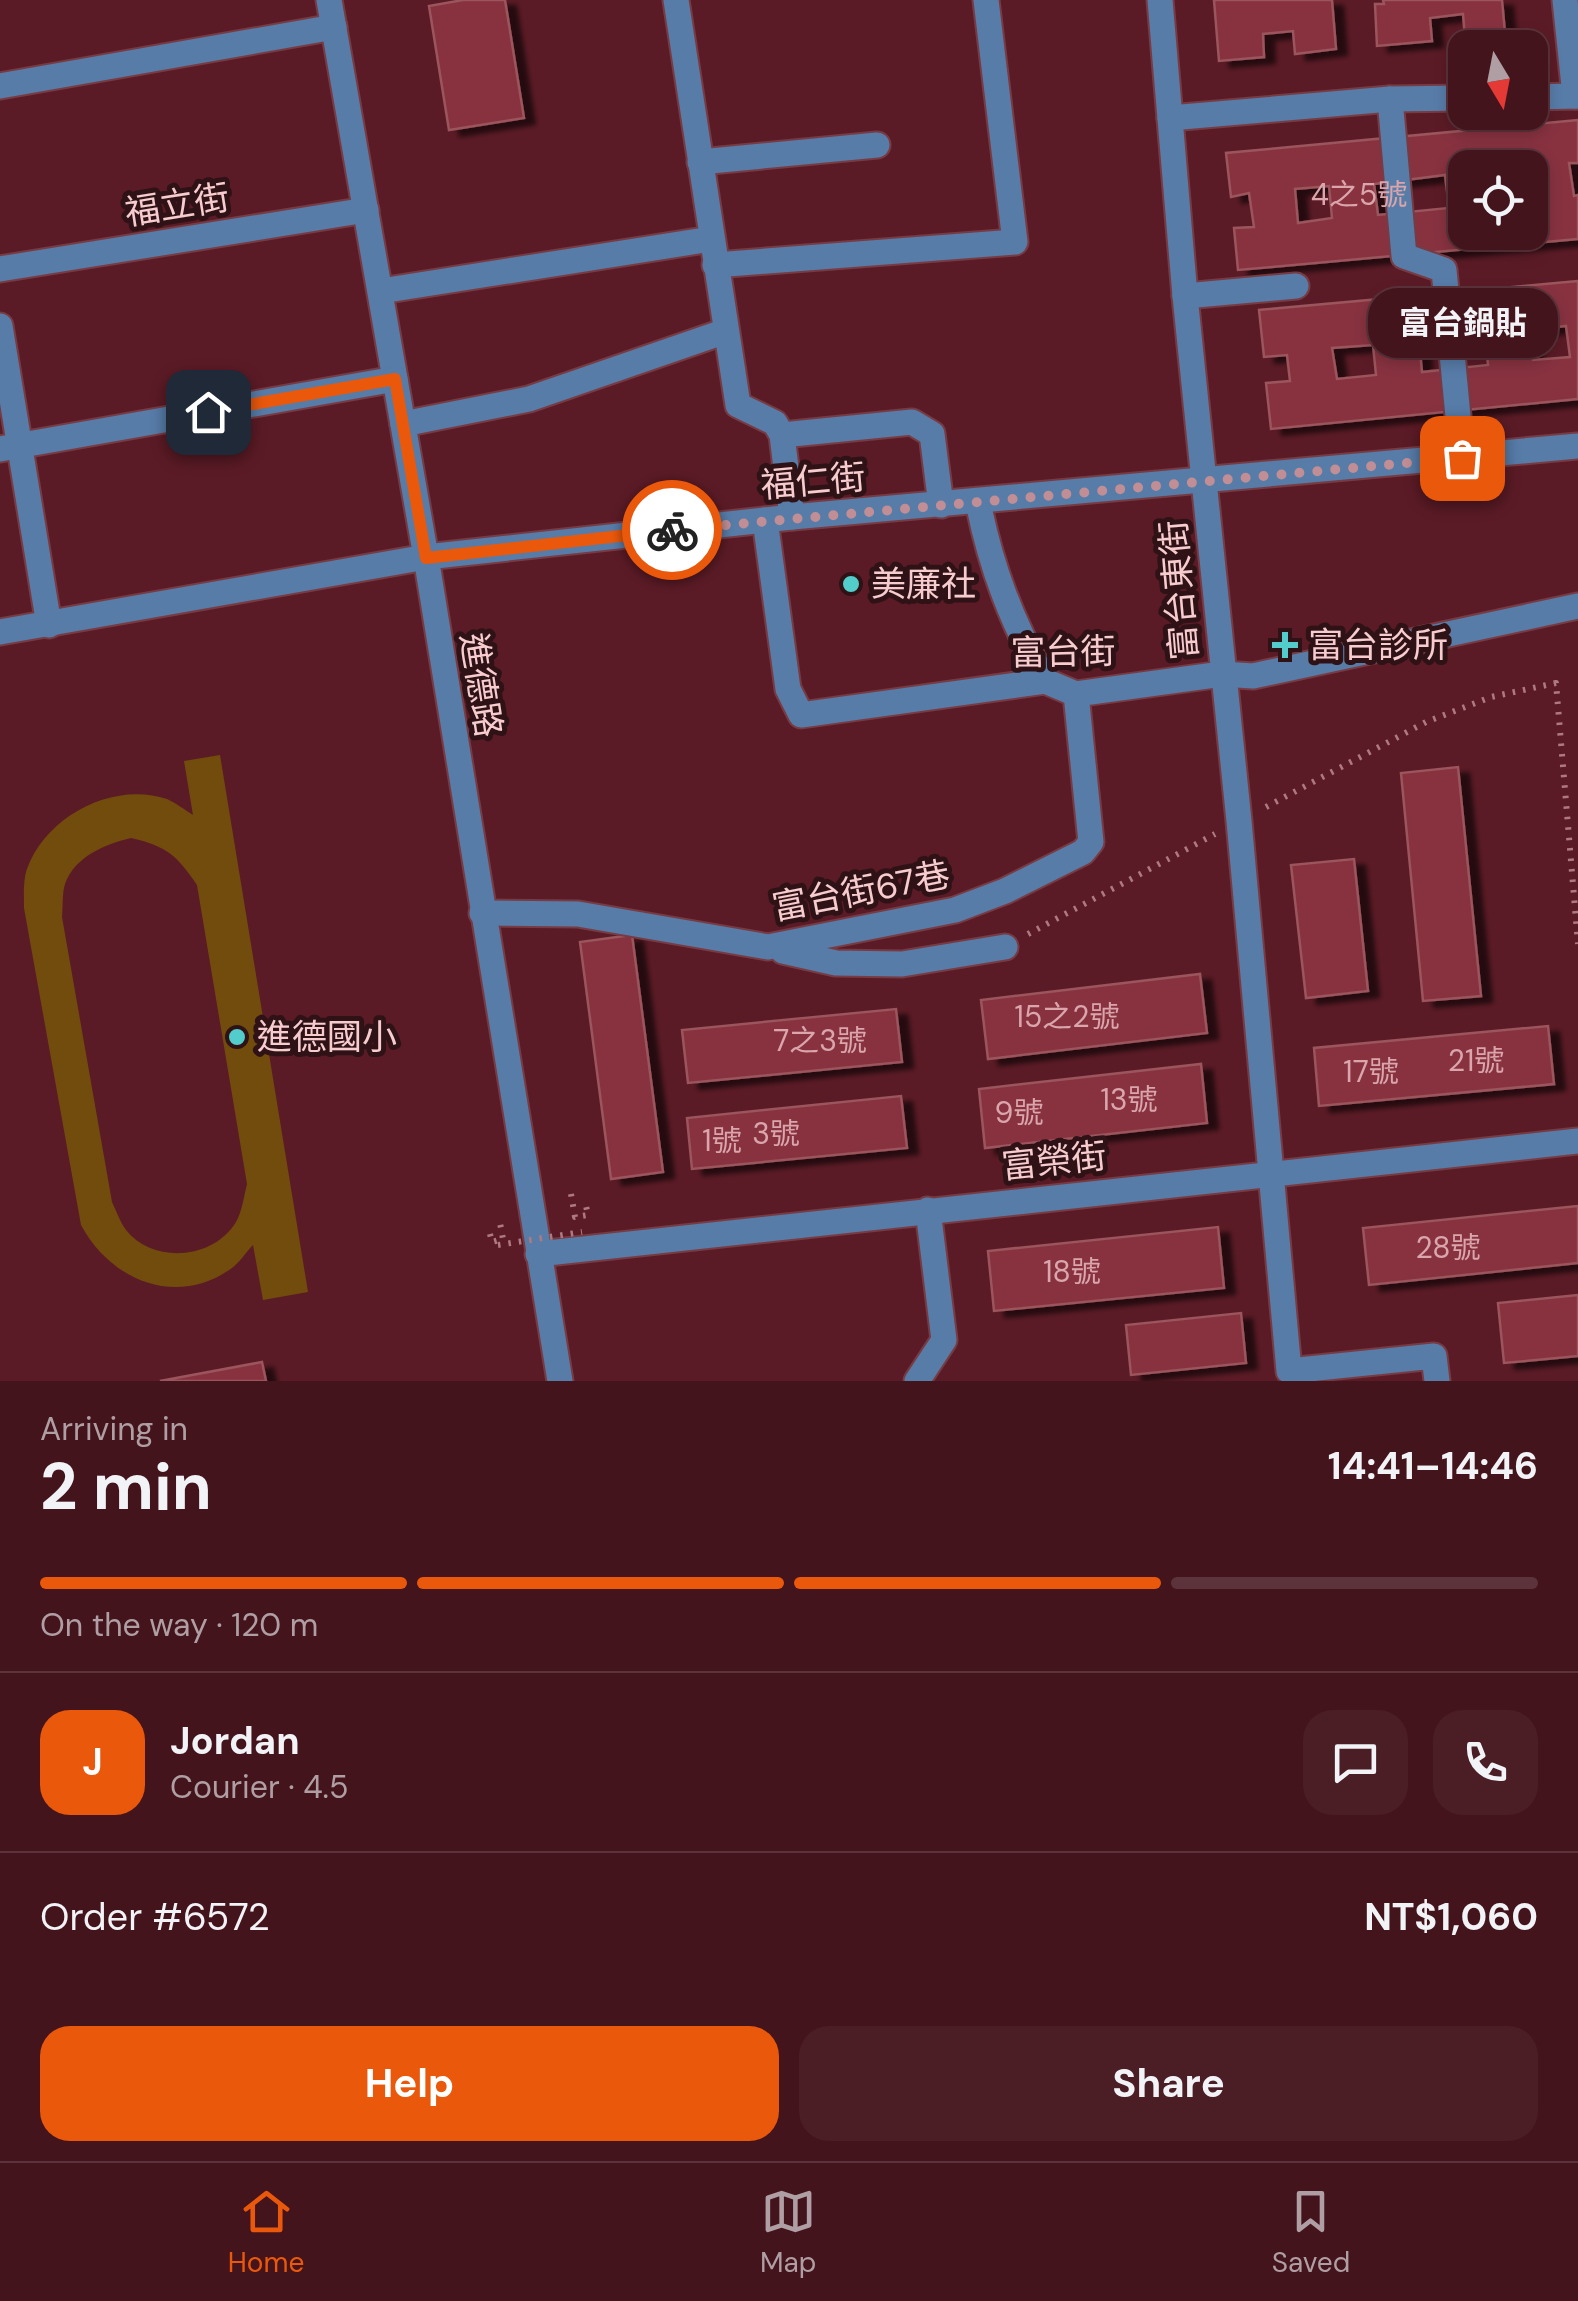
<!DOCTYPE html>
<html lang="en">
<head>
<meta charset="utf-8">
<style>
  body { margin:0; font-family:"DM Sans","Noto Sans TC",sans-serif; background:#4b1d25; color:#f1f3f6; height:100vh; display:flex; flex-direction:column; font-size:38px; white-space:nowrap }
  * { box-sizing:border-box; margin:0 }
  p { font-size:32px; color:#af9ea3 }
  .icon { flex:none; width:55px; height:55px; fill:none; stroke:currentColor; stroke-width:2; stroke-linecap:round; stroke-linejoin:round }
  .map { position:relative; height:1381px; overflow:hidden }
  .drawer { display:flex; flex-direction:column; background:#44141c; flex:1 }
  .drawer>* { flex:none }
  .needle { width:65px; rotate:170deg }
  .controls { position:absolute; left:1448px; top:30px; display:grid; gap:20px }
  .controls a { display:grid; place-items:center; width:100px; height:100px; border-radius:20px; background:#44141c; box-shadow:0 5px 15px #0003,0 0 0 2px #5c333b; font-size:50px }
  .pin { position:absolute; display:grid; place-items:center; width:85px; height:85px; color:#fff; margin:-42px; border-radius:20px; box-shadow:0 5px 15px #0006 }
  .courier { position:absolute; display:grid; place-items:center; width:100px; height:100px; margin:-50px; border:8px solid #ea580c; border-radius:50%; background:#fff; color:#222; box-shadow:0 2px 12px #0007 }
  .bubble { position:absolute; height:70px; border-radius:30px; background:#44141c; box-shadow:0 5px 15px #0003,0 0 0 2px #5c333b; font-size:32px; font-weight:700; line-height:70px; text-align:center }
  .head em { font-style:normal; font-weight:700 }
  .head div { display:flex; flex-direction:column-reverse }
  .head { display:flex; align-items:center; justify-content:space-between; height:170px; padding:0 40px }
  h1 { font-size:65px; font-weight:700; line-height:75px }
  .bar { display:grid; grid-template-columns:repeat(4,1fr); gap:15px 10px; align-content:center; height:120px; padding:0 40px }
  .bar i { height:12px; border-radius:8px; background:#5c333b }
  .bar .on { background:#ea580c }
  .bar p { grid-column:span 4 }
  .line { display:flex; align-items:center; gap:25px; padding:0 40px; border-top:2px solid #5c333b }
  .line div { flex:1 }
  .round { display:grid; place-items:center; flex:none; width:105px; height:105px; border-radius:30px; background:#4b1d25 }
  .action { display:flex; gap:20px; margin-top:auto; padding:20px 40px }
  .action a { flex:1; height:115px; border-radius:30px; background:#ea580c; color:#fff; font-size:40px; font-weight:700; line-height:115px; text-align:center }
  .action a+a { background:#4b1d25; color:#f1f3f6 }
  .dock { display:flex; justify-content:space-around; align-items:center; height:140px; border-top:2px solid #5c333b; background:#44141c; font-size:28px; color:#af9ea3 }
  .dock a { display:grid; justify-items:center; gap:5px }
  .dock .on { color:#ea580c }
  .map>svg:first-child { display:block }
  .green { fill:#714c0d; fill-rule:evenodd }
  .building { fill:#88313f; stroke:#9b545c; stroke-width:2.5; fill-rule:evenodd; filter:url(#shadow) }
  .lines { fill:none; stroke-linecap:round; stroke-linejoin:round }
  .minor-casing { stroke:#773b44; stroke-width:29 }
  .path { stroke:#ae7a81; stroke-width:6; stroke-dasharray:2.5 8; stroke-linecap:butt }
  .minor { stroke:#577ca8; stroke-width:25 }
  .path-bridge { stroke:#ae7a81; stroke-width:6; stroke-dasharray:2.5 8; stroke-linecap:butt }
  .done { stroke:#c08e94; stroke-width:10; stroke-dasharray:0 18 }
  .route { stroke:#ea580c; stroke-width:12 }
  .poi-dot { fill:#53cdcb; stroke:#2f1216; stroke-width:4 }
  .labels { text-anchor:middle; stroke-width:10; stroke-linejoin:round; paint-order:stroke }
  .number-label { font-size:30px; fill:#daa5ab }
  .street-label { font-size:35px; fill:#f6cccf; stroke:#2f1216 }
  .poi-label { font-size:35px; fill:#f6cccf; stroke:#2f1216; text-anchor:start }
</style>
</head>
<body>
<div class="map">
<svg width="1578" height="1381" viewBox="0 0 1578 1381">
  <defs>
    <filter id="shadow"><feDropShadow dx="11" dy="6" stdDeviation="2.5" flood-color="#0009"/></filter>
  </defs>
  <rect width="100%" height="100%" fill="#5b1b26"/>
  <path class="green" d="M220,755l88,537 -45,8 -10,-55c-7,7 -13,17 -21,23 -55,40 -121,13 -151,-43l-57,-317c0,-12 -1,-28 3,-39 19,-53 86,-88 140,-70 9,4 18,11 26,16l-9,-54zM131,838c35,8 46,17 66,47l50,299c-3,12 -5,28 -11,38 -23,38 -83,42 -110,8 -6,-8 -10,-20 -14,-28l-50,-285c1,-10 0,-24 3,-33 10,-28 41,-40 66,-46z"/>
  <g class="building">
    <path d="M463,0h42l19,118 -75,12 -20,-124z"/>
    <path d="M1214,0h118l4,49 -41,5 -2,-23 -30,3 1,23 -45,4z"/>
    <path d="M1383,0h119l3,33 -40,5 -2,-24 -33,4 2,23 -55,5 -2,-42h9z"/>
    <path d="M1578,120v43h-9l5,33 4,-1v44l-340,31 -4,-42 20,-1 -5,-34 -18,4 -5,-44zM1465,168h65v64h-65zM1445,175l4,33 -71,7 -4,-31zM1329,186l3,32 -34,5 -3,-34z"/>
    <path d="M1578,281v118l-307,30 -5,-46 24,-2 -3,-26 -23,2 -5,-47zM1566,326l4,31 -37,3 -3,-30zM1485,335l3,30 -66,7 -3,-31zM1373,345l3,30 -39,4 -5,-31z"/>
    <path d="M1458,767l23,229 -58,5 -22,-228z"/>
    <path d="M1354,859l14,132 -62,7 -15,-133z"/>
    <path d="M632,935l31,237 -52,7 -31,-237z"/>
    <path d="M1200,974l7,59 -219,26 -7,-59z"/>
    <path d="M896,1009l6,53 -214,21 -6,-53z"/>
    <path d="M1548,1026l6,58 -235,22 -5,-58z"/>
    <path d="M1201,1064l6,59 -222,25 -6,-59z"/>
    <path d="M901,1096l6,52 -215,21 -5,-51z"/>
    <path d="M1578,1206v57l-209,22 -6,-57z"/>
    <path d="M1218,1227l6,61 -230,23 -6,-60z"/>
    <path d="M1578,1295v61l-74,7 -6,-60z"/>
    <path d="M1241,1313l5,50 -115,12 -5,-50z"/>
    <path d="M262,1362l4,19h-106z"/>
  </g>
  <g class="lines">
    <defs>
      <g id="minor">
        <path d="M329,0l97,557 134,824"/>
        <path d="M676,0l62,405 37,18 7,12 10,82"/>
        <path d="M1160,0l25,296 54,525 50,550 145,-15 3,25"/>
        <path d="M1565,0l10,96"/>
        <path d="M0,86l334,-59"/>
        <path d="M1530,97l48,-1"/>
        <path d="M1390,99l14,157 40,14 18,188"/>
        <path d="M1170,118l220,-19 75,-1"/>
        <path d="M700,162l177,-17"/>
        <path d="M715,265l300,-23 -29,-242"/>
        <path d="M0,269l366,-59"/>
        <path d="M381,291l330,-52"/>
        <path d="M1185,296l111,-10"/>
        <path d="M0,326l49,299"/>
        <path d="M403,424l126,-25 197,-68"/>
        <path d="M782,435l130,-13 20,12 9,71"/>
        <path d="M0,449l395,-70"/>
        <path d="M978,502c13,66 34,120 67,179"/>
        <path d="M765,520l23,169 13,26 244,-34 31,13 146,-20 31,2 325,-70"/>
        <path d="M0,632l426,-75 366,-40 786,-71"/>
        <path d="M482,913l96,1 190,33 187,-37 50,-19 78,-39 8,-10 -15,-148"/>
        <path d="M783,951l53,12 66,1 103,-17"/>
        <path d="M538,1254l1040,-113"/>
        <path d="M917,1381l27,-41 -16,-130"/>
      </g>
    </defs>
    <use href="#minor" class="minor-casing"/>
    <g class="path">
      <path d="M1266,807l160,-85 65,-25 65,-14 22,261"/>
      <path d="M1028,934l187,-100"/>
      <path d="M571,1194l4,23 13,-2 -2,-9"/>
      <path d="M490,1234l2,8 11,-3 -3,-16"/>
    </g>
    <use href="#minor" class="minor"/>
    <path class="path-bridge" d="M498,1245l84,-13"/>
  </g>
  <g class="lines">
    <path class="done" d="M672,530l790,-72"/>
    <path class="route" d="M208,412l187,-33 31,179 246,-28"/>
  </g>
  <g class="poi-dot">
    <circle cx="851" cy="584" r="10"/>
    <path d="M1280 630h10v10h10v10h-10v10h-10v-10h-10v-10h10z"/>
    <circle cx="237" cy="1037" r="10"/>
  </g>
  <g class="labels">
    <g class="number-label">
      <text x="1359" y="205">4之5號</text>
      <text x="1067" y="1027">15之2號</text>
      <text x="820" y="1051">7之3號</text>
      <text x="1476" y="1071">21號</text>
      <text x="1371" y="1082">17號</text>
      <text x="1129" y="1110">13號</text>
      <text x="1019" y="1123">9號</text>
      <text x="776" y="1144">3號</text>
      <text x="722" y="1151">1號</text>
      <text x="1448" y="1258">28號</text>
      <text x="1072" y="1282">18號</text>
    </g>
    <g class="street-label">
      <text transform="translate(177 205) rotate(-9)" y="12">福立街</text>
      <text transform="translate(813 481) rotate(-5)" y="12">福仁街</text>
      <text transform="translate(1179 590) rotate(-95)" y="12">富台東街</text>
      <text transform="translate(1063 652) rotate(-1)" y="12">富台街</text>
      <text transform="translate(481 685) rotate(81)" y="12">進德路</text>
      <text transform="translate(861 891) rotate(-11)" y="12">富台街67巷</text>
      <text transform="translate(1054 1161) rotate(-6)" y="12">富榮街</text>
    </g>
    <g class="poi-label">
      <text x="871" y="596">美廉社</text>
      <text x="1308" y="657">富台診所</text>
      <text x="257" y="1049">進德國小</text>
    </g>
  </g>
</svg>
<div class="controls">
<a><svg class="needle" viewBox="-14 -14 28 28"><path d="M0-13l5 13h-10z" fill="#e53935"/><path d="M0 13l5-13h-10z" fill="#af9ea3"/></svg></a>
<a><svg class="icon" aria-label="locate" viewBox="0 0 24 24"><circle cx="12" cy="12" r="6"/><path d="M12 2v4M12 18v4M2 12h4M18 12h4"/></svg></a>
</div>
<div class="pin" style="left:1462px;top:458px;background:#ea580c"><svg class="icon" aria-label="bag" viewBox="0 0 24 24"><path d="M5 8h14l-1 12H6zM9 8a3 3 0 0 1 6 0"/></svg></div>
<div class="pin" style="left:208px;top:412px;background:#1f2937"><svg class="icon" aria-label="home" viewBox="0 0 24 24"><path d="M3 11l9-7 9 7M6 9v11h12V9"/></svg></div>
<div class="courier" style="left:672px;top:530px"><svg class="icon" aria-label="bike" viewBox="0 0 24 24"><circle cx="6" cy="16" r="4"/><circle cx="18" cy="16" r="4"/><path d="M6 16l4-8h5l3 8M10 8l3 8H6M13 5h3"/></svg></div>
<div class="bubble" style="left:1368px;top:288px;width:190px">富台鍋貼</div>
</div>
<section class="drawer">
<div class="head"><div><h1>2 min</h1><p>Arriving in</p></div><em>14:41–14:46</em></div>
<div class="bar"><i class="on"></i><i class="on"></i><i class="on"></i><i></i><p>On the way · 120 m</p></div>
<div class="line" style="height:180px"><b class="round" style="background:#ea580c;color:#fff">J</b><div><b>Jordan</b><p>Courier · 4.5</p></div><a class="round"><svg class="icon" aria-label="chat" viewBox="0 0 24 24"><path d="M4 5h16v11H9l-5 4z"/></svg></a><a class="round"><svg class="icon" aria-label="phone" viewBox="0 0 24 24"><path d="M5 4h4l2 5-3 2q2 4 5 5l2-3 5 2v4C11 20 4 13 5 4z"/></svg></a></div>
<div class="line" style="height:130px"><div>Order #6572</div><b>NT$1,060</b></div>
<div class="action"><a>Help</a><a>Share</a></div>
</section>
<nav class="dock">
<a class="on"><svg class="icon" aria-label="home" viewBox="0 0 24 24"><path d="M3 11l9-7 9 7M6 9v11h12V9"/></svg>Home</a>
<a><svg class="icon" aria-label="map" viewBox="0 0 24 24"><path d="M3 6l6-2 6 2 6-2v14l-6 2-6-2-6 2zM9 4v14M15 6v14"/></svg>Map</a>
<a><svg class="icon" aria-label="saved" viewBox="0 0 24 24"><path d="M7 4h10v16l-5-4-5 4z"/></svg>Saved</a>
</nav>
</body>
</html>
